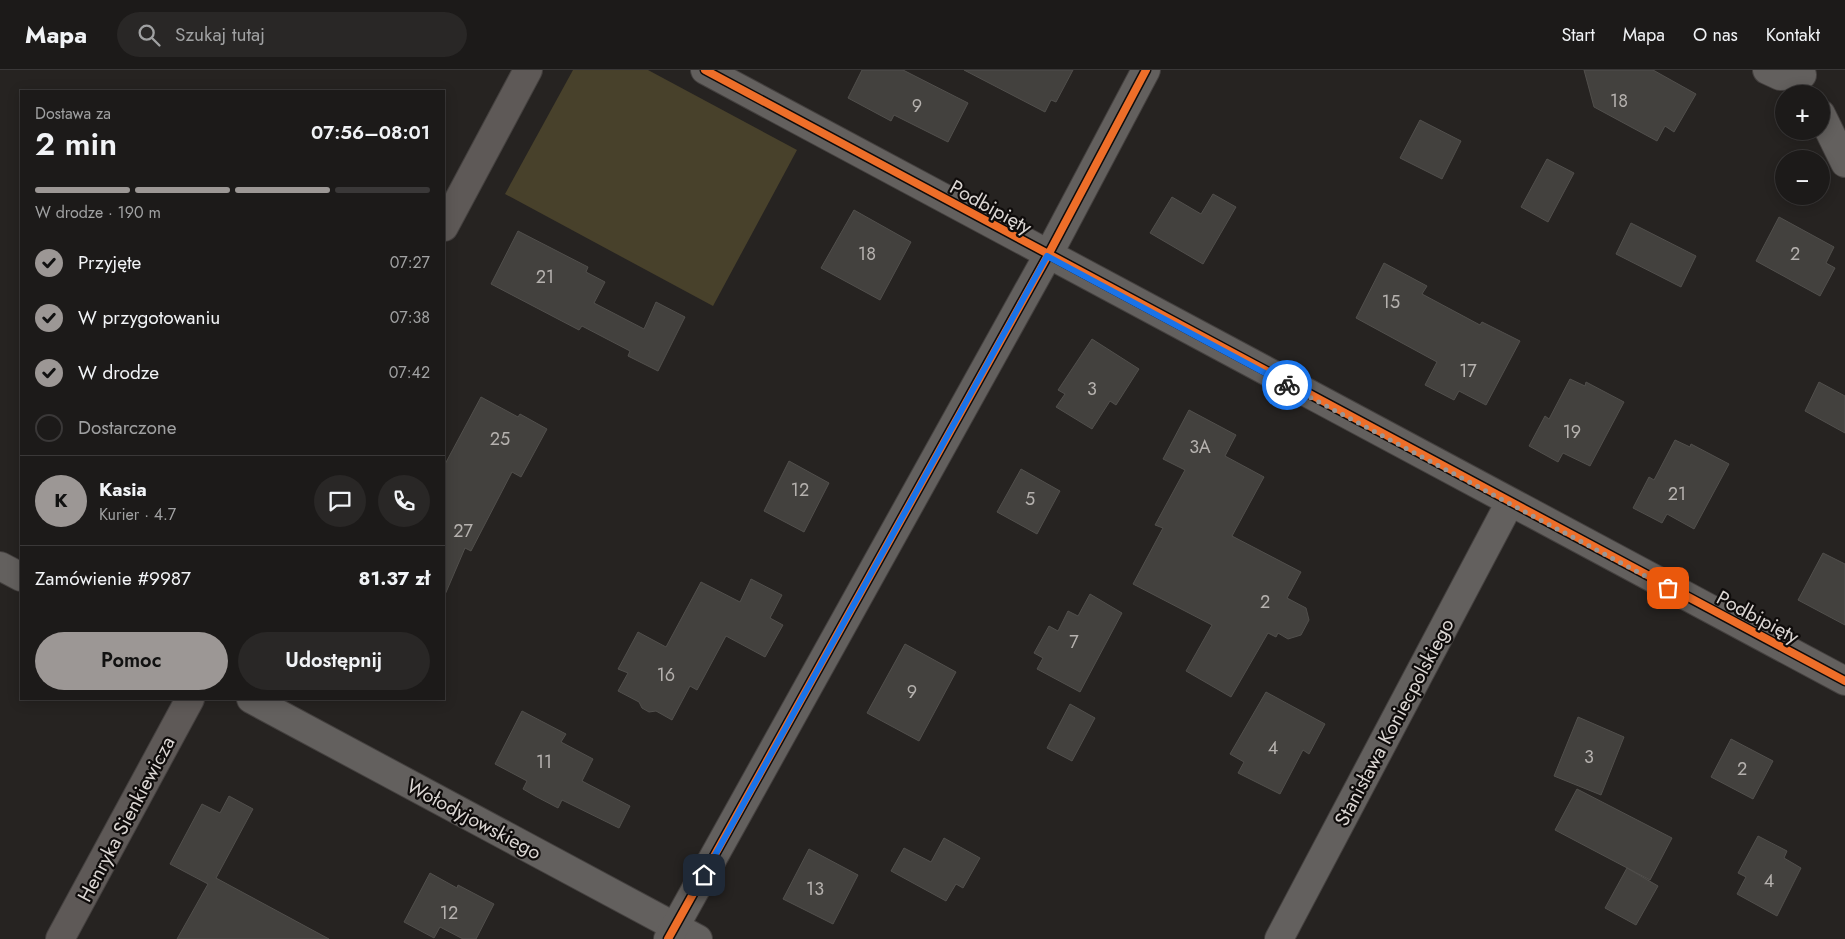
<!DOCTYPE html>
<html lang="pl">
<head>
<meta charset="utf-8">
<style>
  body { margin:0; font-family:Jost,sans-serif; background:#292726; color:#f1f3f6; height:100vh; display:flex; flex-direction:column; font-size:19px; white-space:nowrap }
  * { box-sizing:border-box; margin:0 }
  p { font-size:16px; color:#a0a1a2 }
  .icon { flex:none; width:28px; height:28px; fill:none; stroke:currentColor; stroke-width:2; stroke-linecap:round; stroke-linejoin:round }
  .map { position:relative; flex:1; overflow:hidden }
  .details { position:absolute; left:20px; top:20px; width:425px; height:610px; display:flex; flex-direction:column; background:#1c1a19; border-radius:0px; box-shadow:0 2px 12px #0003,0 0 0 1px #3a3838 }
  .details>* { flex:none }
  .controls { position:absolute; left:1775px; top:15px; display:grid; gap:10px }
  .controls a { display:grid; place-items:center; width:55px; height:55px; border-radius:50%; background:#1c1a19; box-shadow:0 2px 12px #0003,0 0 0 1px #3a3838; font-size:25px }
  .pin { position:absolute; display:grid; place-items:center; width:42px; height:42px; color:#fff; margin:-21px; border-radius:10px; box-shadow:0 2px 8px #0006 }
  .courier { position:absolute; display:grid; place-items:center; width:50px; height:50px; margin:-25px; border:4px solid #1a73e8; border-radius:50%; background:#fff; color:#222; box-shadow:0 1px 6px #0007 }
  .headline em { font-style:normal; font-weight:600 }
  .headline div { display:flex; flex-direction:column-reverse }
  .headline { display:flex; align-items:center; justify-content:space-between; height:85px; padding:0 15px }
  h1 { font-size:32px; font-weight:600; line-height:38px }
  .bar { display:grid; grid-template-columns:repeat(4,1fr); gap:8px 5px; align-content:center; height:60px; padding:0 15px }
  .bar i { height:6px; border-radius:4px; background:#3a3838 }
  .bar .on { background:#9c9795 }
  .bar p { grid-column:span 4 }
  .line { display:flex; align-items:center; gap:12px; padding:0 15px; border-top:1px solid #3a3838 }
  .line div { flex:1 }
  .round { display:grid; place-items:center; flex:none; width:52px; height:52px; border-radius:26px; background:#292726 }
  ol { padding:0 15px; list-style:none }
  li { display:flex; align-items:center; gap:15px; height:55px }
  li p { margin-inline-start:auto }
  li .icon { padding:5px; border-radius:50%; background:#9c9795; color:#111; stroke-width:4 }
  li:last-child { color:#a0a1a2 }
  li i { width:28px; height:28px; border:2px solid #3a3838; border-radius:50% }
  .button { display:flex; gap:10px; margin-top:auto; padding:10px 15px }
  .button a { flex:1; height:58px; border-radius:30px; background:#9c9795; color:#111; font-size:20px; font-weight:600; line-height:58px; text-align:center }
  .button a+a { background:#292726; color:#f1f3f6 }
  header { display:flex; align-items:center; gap:30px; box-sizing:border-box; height:70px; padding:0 25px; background:#1c1a19; border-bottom:1px solid #3a3838 }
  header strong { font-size:24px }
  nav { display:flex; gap:28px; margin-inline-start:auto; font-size:18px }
  .search { width:350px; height:45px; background:#292726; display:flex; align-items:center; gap:12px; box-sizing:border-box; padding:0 18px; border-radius:28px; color:#a0a1a2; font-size:19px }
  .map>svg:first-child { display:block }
  .green { fill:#48412b }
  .building { fill:#43413e; stroke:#514f4c }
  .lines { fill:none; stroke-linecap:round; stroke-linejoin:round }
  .street-casing { stroke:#44403f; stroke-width:30 }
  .secondary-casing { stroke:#44403f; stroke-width:30 }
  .street { stroke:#63605e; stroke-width:28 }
  .secondary { stroke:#5e5957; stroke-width:28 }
  .cycleway-casing { stroke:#0f0c0b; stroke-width:11 }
  .cycleway { stroke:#ee6e29; stroke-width:8 }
  .done { stroke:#9c9795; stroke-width:5; stroke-dasharray:0 9 }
  .route { stroke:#1a73e8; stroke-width:6 }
  .labels { text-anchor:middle; stroke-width:4.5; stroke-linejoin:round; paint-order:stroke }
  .number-label { font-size:18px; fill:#b5b1ae }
  .street-label { font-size:20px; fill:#dbd6d3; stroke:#0f0c0b }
</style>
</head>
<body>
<header>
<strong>Mapa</strong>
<div class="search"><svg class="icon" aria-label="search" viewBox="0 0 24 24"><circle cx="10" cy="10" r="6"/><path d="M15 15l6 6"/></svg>Szukaj tutaj</div>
<nav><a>Start</a><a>Mapa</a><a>O nas</a><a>Kontakt</a></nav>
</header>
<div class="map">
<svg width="1845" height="869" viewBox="0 0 1845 869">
  <rect width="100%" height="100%" fill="#262321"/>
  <path class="green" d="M573,0h75l149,80 -84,156 -208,-112z"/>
  <g class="building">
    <path d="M862,0h41l65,33 -20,39 -54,-27 -3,6 -43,-23z"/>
    <path d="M964,0h109l-17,32 -5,-2 -6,12z"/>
    <path d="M1584,0h69l43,24 -22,38 -9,-6 -8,15 -63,-34z"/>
    <path d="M1420,50l41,21 -19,38 -42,-21z"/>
    <path d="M1547,89l27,14 -26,49 -27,-15z"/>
    <path d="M1213,124l23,13 -33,57 -53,-31 22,-36 29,17z"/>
    <path d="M854,140l57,32 -31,58 -59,-32z"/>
    <path d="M1779,147l55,30 -8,16 9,5 -15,28 -64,-35z"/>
    <path d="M1631,153l65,33 -15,31 -65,-33z"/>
    <path d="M518,161l70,36 -2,5 19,10 -11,21 50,26 12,-27 29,15 -27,54 -30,-15 2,-5 -48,-25 -3,4 -88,-46z"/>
    <path d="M1384,193l43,23 -5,8 58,31 2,-3 38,19 -34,64 -27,-14 -5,9 -29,-15 12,-23 -81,-44z"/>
    <path d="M1092,269l47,30 -23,36 -6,-4 -18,28 -36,-22 9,-13 -7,-4z"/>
    <path d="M1570,309l15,7 1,-4 38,20 -34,64 -27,-13 -5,9 -29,-16 16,-30 4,3z"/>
    <path d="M1819,312l26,14v37l-40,-22z"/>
    <path d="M481,327l37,20 2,-3 27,15 -26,48 -9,-5 -41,79 -6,-3 -21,49v-131z"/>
    <path d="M1189,340l47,25 -11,21 39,21 -32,59 69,36 -14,26 19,10 3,12 -8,15 -13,4 -10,-6 -2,4 -8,-4 -37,64 -45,-26 26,-46 -79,-41 30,-56 -8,-3 30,-55 -22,-11z"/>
    <path d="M1675,370l15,7 1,-3 38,20 -35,65 -27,-15 -5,9 -29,-15 16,-31 5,3z"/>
    <path d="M789,391l40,22 -25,49 -40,-21z"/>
    <path d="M1021,399l39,22 -23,43 -40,-22z"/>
    <path d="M1823,483l22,11v61l-47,-25z"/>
    <path d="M751,509l31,16 -12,23 13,7 -18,32 -39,-21 -29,54 -7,-4 -18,34 -16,-9 -7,1 -7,-4 -3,-6 -21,-11 10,-18 -10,-4 20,-37 28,15 35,-65 39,20z"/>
    <path d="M1090,524l32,19 -42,79 -43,-23 6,-11 -9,-5 15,-27 9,5 10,-20 10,5z"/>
    <path d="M905,574l51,28 -37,69 -52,-28z"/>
    <path d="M1266,622l59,32 -16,30 -6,-4 -23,44 -42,-21 6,-11 -14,-8z"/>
    <path d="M1070,634l25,14 -23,43 -25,-13z"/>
    <path d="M522,641l44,23 -5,8 32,17 -11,22 48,25 -11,22 -57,-28 -4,8 -23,-12 -12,-7 4,-8 -32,-17z"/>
    <path d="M1578,647l46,20 -23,58 -47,-19z"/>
    <path d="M1731,669l42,22 -20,38 -42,-22z"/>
    <path d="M1577,719l95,49 -22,42 -95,-50z"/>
    <path d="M229,726l24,13 -37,69 113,61h-152l31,-55 -38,-20 32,-60 18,9z"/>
    <path d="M1758,766l29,15 -3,7 17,10 -24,48 -40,-22 9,-17 -8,-4z"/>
    <path d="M944,768l36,20 -17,30 -7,-4 -10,17 -55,-30 13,-23 27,14z"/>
    <path d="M809,779l49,26 -25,49 -50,-25z"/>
    <path d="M1627,798l31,18 -22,39 -31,-17z"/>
    <path d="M430,803l27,15 1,-3 36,19 -18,35h-13l-23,-12 -6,11 -30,-16z"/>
  </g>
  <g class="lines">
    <defs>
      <g id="street">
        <path d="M705,0c378,206 758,410 1140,611"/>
        <path d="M1767,0l13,6 22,-1"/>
        <path d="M1821,44l24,49"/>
        <path d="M0,496l21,11"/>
        <path d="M251,629l447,240"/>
        <path d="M668,869l379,-682 99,-187"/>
        <path d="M1279,869l230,-435"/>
      </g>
      <g id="secondary">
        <path d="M444,157l84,-157"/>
        <path d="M60,869l130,-240"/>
      </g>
    </defs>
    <use href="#street" class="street-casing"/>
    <use href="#secondary" class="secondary-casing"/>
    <use href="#street" class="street"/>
    <use href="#secondary" class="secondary"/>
    <defs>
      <g id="cycleway">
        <path d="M705,0c378,206 758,410 1140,611"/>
        <path d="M668,869l379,-682 99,-187"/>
      </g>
    </defs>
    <use href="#cycleway" class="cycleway-casing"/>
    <use href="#cycleway" class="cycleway"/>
  </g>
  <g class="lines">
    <path class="done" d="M1287,315l381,203"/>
    <path class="route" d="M704,805l343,-619 240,129"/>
  </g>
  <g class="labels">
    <g class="number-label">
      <text x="1619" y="37">18</text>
      <text x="917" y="42">9</text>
      <text x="867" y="190">18</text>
      <text x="1795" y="190">2</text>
      <text x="545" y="213">21</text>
      <text x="1391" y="238">15</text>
      <text x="1468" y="307">17</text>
      <text x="1092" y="325">3</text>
      <text x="1572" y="368">19</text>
      <text x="500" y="375">25</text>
      <text x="1200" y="383">3A</text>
      <text x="800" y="426">12</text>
      <text x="1677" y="430">21</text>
      <text x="1030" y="435">5</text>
      <text x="463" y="467">27</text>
      <text x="1265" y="538">2</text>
      <text x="1074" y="578">7</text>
      <text x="666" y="611">16</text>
      <text x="912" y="628">9</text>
      <text x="1273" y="684">4</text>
      <text x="1589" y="693">3</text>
      <text x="544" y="698">11</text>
      <text x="1742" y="705">2</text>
      <text x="1769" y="817">4</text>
      <text x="815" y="825">13</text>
      <text x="449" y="849">12</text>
    </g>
    <g class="street-label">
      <text transform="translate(991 137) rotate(29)" y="7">Podbipięty</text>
      <text transform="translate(1758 547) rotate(28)" y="7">Podbipięty</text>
      <text transform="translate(1394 652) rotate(-62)" y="7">Stanisława Koniecpolskiego</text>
      <text transform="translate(126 749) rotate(-62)" y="7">Henryka Sienkiewicza</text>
      <text transform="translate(474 749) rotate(28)" y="7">Wołodyjowskiego</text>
    </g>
  </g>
</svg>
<div class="controls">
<a>+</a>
<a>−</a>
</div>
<div class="pin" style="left:1668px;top:518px;background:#ea580c"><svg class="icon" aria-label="bag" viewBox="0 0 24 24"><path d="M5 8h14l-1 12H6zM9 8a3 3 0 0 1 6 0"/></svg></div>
<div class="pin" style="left:704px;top:805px;background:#1f2937"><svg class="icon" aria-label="home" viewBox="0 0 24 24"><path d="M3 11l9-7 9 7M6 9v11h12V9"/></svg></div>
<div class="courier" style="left:1287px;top:315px"><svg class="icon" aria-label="bike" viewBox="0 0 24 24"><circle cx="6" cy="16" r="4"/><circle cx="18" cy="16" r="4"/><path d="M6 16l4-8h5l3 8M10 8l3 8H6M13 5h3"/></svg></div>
<section class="details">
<div class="headline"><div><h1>2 min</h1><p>Dostawa za</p></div><em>07:56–08:01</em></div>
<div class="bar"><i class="on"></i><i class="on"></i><i class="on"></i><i></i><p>W drodze · 190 m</p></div>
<ol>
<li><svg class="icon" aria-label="check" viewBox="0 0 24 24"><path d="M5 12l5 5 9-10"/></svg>Przyjęte<p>07:27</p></li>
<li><svg class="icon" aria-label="check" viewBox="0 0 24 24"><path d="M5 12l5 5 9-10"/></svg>W przygotowaniu<p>07:38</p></li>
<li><svg class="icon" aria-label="check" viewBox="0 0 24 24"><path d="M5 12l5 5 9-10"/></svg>W drodze<p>07:42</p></li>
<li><i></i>Dostarczone</li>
</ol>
<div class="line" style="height:90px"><b class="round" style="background:#9c9795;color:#111">K</b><div><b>Kasia</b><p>Kurier · 4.7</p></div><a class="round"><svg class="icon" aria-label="chat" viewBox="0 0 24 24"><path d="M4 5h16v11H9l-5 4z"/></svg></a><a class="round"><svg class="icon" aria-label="phone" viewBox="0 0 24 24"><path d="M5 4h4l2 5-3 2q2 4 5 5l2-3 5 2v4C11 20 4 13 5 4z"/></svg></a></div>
<div class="line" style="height:65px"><div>Zamówienie #9987</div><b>81.37 zł</b></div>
<div class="button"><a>Pomoc</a><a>Udostępnij</a></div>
</section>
</div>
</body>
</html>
